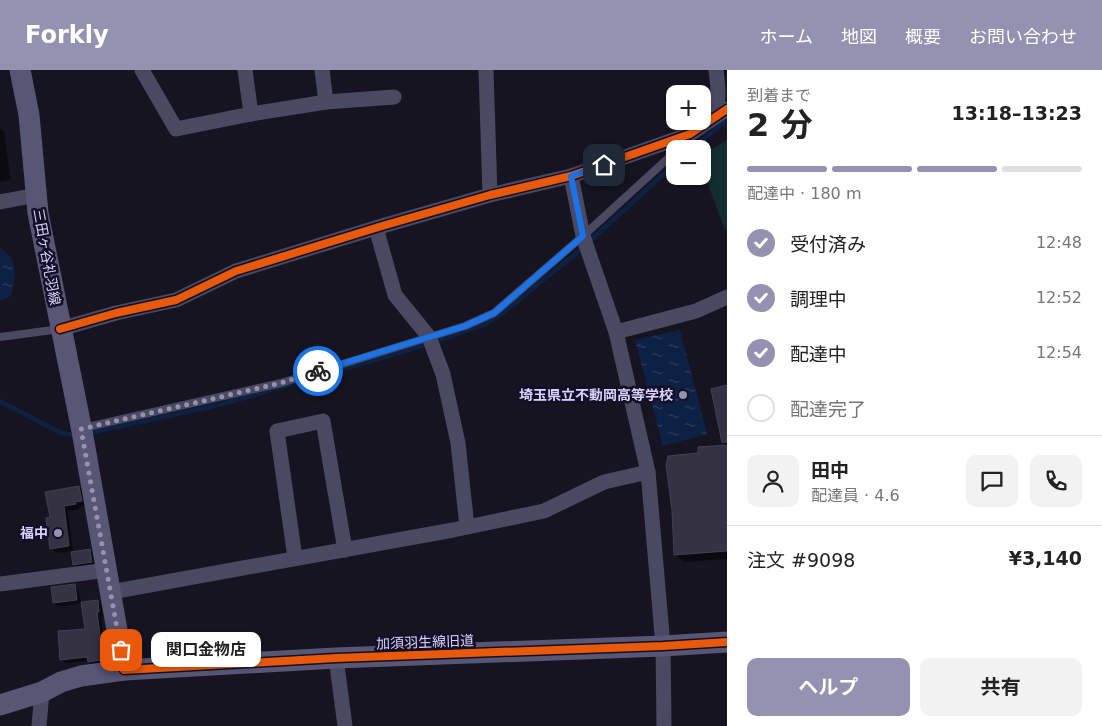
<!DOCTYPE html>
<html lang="ja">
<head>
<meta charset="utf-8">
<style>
  body { margin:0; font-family:"DejaVu Sans","Noto Sans JP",sans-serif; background:#f2f2f2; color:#222; height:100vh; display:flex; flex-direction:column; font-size:19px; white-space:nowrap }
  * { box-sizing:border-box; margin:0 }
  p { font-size:16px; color:#767676 }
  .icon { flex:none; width:28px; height:28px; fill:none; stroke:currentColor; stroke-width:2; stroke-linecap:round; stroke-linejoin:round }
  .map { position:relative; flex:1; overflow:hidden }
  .sheet { display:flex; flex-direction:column; background:#fff; width:375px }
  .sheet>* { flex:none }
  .tools { position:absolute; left:666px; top:15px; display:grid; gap:10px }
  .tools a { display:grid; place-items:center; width:45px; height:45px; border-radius:10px; background:#fff; box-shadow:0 1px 4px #0004; font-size:25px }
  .pin { position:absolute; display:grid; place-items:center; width:42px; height:42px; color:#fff; margin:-21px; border-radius:10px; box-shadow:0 2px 8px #0006 }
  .courier { position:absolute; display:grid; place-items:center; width:50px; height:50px; margin:-25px; border:4px solid #1a73e8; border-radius:50%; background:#fff; color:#222; box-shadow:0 1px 6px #0007 }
  .bubble { position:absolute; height:35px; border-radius:10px; background:#fff; box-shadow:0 1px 4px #0004; font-size:16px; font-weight:700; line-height:35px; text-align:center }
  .overview em { font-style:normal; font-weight:700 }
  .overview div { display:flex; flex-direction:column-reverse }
  .overview { display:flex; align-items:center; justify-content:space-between; height:85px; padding:0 20px }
  h1 { font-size:32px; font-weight:700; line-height:38px }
  .bar { display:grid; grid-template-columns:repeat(4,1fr); gap:8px 5px; align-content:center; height:60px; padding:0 20px }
  .bar i { height:6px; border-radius:4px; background:#e0e0e0 }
  .bar .current { background:#9591b1 }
  .bar p { grid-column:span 4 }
  .line { display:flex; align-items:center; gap:12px; padding:0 20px; border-top:1px solid #e0e0e0 }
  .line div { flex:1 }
  .round { display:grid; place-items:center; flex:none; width:52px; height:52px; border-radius:10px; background:#f2f2f2 }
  ol { padding:0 20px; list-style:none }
  li { display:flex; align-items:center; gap:15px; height:55px }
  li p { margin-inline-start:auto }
  li .icon { padding:5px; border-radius:50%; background:#9591b1; color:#fff; stroke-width:4 }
  li:last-child { color:#767676 }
  li i { width:28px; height:28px; border:2px solid #e0e0e0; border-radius:50% }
  .button { display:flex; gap:10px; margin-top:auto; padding:10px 20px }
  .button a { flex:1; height:58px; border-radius:10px; background:#9591b1; color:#fff; font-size:20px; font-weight:700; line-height:58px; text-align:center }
  .button a+a { background:#f2f2f2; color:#222 }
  header { display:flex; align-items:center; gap:30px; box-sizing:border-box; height:70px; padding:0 25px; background:#9591b1; color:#fff }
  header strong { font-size:24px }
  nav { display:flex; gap:28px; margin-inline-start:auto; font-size:18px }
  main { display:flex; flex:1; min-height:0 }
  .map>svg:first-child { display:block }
  .park { fill:#132c2d }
  .water { fill:url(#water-ripples) }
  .shadow { fill:#0007 }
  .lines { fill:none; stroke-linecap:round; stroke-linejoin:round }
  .stream { stroke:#0d2144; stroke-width:4.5 }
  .building { fill:#343243; stroke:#433f54 }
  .lane { stroke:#4a4962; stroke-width:8 }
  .street { stroke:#4a4962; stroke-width:15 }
  .secondary { stroke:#575674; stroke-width:21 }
  .cycleway-casing { stroke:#130f26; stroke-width:11 }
  .cycleway { stroke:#e8590c; stroke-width:8 }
  .done { stroke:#9591b1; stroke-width:5; stroke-dasharray:0 9 }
  .route { stroke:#1a73e8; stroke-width:6 }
  .poi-dot { fill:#9591b1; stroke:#130f26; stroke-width:2 }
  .labels { text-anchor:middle; stroke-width:5; stroke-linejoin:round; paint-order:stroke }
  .street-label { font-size:14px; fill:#d9d4ff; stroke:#130f26 }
  .poi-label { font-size:14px; font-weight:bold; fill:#d9d4ff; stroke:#130f26; text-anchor:end }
</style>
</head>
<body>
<header>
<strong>Forkly</strong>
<nav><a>ホーム</a><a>地図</a><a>概要</a><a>お問い合わせ</a></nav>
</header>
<main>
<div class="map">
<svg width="727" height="656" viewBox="0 0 727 656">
  <defs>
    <pattern id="water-ripples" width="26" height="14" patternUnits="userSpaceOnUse" patternTransform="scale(1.25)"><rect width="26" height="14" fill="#0d2144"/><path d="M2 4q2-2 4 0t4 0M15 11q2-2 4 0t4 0" fill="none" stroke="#304060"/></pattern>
  </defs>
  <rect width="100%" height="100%" fill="#161421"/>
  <path class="park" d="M727,70v89l-2,1 -22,-59 -1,-16z"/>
  <g class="water">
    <path d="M0,178c20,13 15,29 11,48l-11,5z"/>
    <path d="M680,260l27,104 -44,12 -28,-106z"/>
  </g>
  <g class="shadow">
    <path d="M0,59l4,3 7,48 -11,2z"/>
    <path d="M727,317v172l-43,3 -9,-8 25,-99 24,-9 -12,-56z"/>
    <path d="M79,417l5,6 2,12 -7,2 1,2 -12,2 5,40 -17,2 -5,-5v-30z"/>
    <path d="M90,480l4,4 2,12 -18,2 -4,-4z"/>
    <path d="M74,515l4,4 3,14 -23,4 -4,-4z"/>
    <path d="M98,532l4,4 1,10h-2l3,27 6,4 3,16 -20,3 -5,-5 -22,2 -5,-4 25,-29z"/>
  </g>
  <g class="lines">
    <g class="stream">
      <path d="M693,79l34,-30"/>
      <path d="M592,169l83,-75"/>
      <path d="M436,271l50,-17 18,-12 76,-62"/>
      <path d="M0,331l59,31 14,3"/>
      <path d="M89,363l134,-29 203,-59"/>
    </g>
  </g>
  <g class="building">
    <path d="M727,315v57l-5,1 -11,-54z"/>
    <path d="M727,375v106l-53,4 -2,-45 -6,-45 2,-9 30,-3v-6z"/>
    <path d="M79,416l3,15 -7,1 1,2 -12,2 5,40 -19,3 -4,-31 4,-1 -5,-25z"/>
    <path d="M90,479l2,13 -19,3 -2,-13z"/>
    <path d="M75,514l2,16 -24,3 -2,-16z"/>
    <path d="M98,530l1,12h-2l4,30h5l3,17 -21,3 -1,-5 -27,3 -2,-29 27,-2 -4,-27z"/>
  </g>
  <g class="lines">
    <g class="lane">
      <path d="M0,267l60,-8"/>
      <path d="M83,358l198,-45 184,-57 29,-13 89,-77 92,-84"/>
    </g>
    <g class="street">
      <path d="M142,0l34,59 75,-15 75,-12 68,-5"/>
      <path d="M245,0l6,44"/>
      <path d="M322,0l4,32"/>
      <path d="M486,0l4,125"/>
      <path d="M708,51c14,-14 10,-33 8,-51"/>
      <path d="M571,106l12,60 33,96 32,140 15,174 1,80"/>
      <path d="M0,132l37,-7"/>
      <path d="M376,158l19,67 34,42 14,37 15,69 9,84"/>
      <path d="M60,259l56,-16 60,-13 60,-29 146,-45 108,-31 81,-19 119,-42 37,-25"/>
      <path d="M616,262l80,-21 31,-14"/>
      <path d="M295,488l-18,-127 46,-10 22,129"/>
      <path d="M0,514l107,-14"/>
      <path d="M111,522l342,-62 91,-19 60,-29 44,-10"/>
      <path d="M336,588l9,68"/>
      <path d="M39,656l3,-34"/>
    </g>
    <g class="secondary">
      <path d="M20,0l9,45 9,98 44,218 42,239"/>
      <path d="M0,635l42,-13 19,-10 20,-6 43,-6 212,-12 327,-12 64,-4"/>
    </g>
    <defs>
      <g id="cycleway">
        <path d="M60,259l56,-16 60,-13 60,-29 146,-45 108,-31 81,-19 119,-42 37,-25"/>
        <path d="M124,600l212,-12 327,-12 64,-4"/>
      </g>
    </defs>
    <use href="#cycleway" class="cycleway-casing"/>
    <use href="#cycleway" class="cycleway"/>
  </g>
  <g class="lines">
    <path class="done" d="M121,580l-40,-221 200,-46 37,-12"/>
    <path class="route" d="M318,301l147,-45 29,-13 89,-77 -12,-60 33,-11"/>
  </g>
  <g class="poi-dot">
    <circle cx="683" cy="325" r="5"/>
    <circle cx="58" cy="463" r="5"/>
  </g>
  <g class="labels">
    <g class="street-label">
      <text transform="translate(47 187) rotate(80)" y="5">三田ヶ谷礼羽線</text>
      <text transform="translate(425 572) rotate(-2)" y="5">加須羽生線旧道</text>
    </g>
    <g class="poi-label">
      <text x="673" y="330">埼玉県立不動岡高等学校</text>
      <text x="48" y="468">福中</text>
    </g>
  </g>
</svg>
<div class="tools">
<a>+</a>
<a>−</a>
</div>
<div class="pin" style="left:121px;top:580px;background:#ea580c"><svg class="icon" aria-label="bag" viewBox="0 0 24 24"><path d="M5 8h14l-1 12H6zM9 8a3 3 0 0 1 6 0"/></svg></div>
<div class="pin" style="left:604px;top:95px;background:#1f2937"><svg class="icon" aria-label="home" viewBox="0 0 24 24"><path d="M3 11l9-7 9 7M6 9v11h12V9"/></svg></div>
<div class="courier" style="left:318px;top:301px"><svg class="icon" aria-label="bike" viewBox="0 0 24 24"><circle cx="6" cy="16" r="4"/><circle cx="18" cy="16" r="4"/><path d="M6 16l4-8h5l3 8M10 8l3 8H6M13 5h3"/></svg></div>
<div class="bubble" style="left:151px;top:562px;width:110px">関口金物店</div>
</div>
<section class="sheet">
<div class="overview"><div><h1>2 分</h1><p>到着まで</p></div><em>13:18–13:23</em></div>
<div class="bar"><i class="current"></i><i class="current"></i><i class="current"></i><i></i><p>配達中 · 180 m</p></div>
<ol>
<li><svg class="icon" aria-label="check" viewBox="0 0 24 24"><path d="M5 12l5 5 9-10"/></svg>受付済み<p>12:48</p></li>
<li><svg class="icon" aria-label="check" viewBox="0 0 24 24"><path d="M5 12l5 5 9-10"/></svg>調理中<p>12:52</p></li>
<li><svg class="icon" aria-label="check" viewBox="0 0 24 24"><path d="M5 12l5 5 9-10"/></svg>配達中<p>12:54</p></li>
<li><i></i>配達完了</li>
</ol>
<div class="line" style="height:90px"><a class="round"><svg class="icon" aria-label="person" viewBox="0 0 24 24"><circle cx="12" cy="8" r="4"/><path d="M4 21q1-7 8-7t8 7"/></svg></a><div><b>田中</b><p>配達員 · 4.6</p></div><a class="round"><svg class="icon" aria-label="chat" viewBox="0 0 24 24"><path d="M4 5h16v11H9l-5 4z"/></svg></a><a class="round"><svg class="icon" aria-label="phone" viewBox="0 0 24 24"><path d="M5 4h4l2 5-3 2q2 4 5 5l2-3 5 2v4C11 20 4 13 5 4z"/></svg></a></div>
<div class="line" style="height:65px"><div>注文 #9098</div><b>¥3,140</b></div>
<div class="button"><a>ヘルプ</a><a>共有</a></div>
</section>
</main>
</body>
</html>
